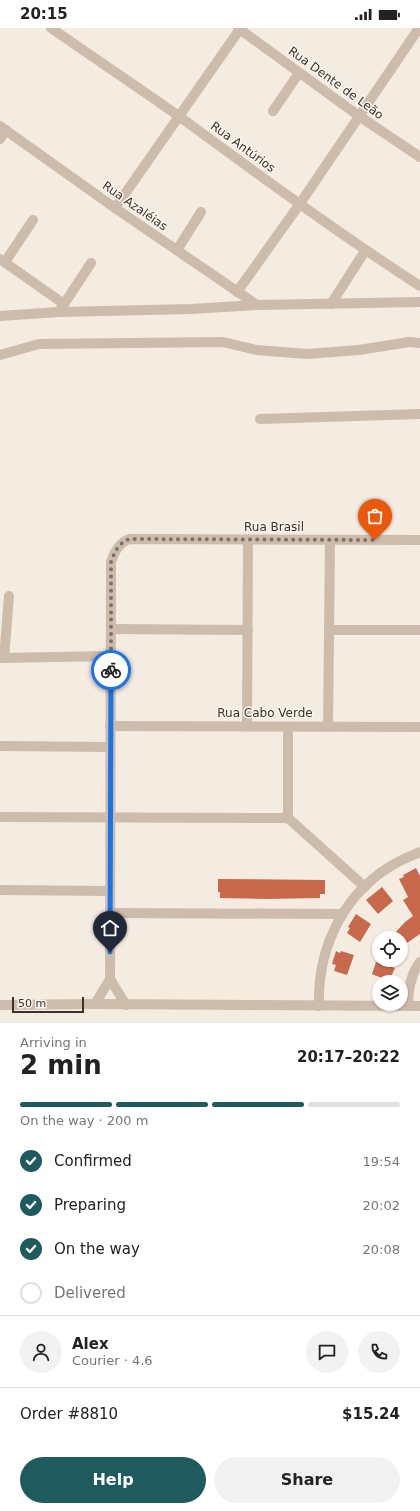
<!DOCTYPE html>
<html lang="en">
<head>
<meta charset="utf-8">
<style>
  body { margin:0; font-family:"DejaVu Sans",sans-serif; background:#f2f2f2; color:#222; height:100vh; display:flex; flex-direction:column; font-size:15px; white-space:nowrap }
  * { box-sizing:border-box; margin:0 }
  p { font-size:13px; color:#767676 }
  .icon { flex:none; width:22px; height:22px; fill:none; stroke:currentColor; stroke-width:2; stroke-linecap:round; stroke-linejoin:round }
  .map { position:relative; height:995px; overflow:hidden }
  .details { display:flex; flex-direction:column; background:#fff; flex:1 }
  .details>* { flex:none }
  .tools { position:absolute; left:372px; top:903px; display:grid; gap:8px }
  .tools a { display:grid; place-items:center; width:36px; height:36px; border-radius:50%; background:#fff; box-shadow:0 1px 3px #0004; font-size:20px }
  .scale { position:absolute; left:12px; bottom:10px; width:72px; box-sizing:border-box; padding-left:4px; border:2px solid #3b302b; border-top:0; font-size:11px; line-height:14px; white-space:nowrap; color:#3b302b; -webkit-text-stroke:3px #fbf5ee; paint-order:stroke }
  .pin { position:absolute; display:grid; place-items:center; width:34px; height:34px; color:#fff; margin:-41px -17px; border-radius:50% 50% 50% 0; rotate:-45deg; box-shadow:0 0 4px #0007 }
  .pin .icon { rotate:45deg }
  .courier { position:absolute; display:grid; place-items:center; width:40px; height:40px; margin:-20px; border:3px solid #1a73e8; border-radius:50%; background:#fff; color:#222; box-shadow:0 1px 5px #0007 }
  .overview em { font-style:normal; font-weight:700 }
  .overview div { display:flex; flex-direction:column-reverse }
  .overview { display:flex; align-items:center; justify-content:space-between; height:68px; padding:0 20px }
  h1 { font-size:26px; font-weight:700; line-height:30px }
  .bar { display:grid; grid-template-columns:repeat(4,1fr); gap:6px 4px; align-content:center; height:48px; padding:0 20px }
  .bar i { height:5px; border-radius:3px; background:#e0e0e0 }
  .bar .active { background:#1f5a5e }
  .bar p { grid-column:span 4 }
  .line { display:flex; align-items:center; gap:10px; padding:0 20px; border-top:1px solid #e0e0e0 }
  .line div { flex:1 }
  .round { display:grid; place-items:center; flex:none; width:42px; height:42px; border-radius:21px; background:#f2f2f2 }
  ol { padding:0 20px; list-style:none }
  li { display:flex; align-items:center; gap:12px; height:44px }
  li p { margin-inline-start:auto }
  li .icon { padding:4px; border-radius:50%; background:#1f5a5e; color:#fff; stroke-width:4 }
  li:last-child { color:#767676 }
  li i { width:22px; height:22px; border:2px solid #e0e0e0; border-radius:50% }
  .primary-button { display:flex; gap:8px; margin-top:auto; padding:8px 20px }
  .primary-button a { flex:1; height:46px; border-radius:24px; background:#1f5a5e; color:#fff; font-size:16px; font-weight:700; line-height:46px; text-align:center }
  .primary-button a+a { background:#f2f2f2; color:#222 }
  .status { display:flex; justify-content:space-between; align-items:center; height:28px; padding:0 20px; background:#fff; direction:ltr }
  .status svg { height:11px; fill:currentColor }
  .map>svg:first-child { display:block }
  .building { fill:#c8694b }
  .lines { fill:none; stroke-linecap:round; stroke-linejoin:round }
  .minor { stroke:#cdbbac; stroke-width:10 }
  .done { stroke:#7c716b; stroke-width:4; stroke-dasharray:0 7.2 }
  .route { stroke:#1a73e8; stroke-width:5 }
  .labels { text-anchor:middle; stroke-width:3; stroke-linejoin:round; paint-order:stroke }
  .street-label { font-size:12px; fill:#3b302b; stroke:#fbf5ee }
</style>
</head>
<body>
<div class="status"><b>20:15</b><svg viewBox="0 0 49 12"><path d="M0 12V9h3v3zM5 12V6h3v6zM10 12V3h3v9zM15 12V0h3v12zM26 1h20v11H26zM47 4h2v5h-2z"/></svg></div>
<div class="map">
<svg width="420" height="995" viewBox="0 0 420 995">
  <rect width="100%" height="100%" fill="#f4ebe1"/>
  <g class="building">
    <path d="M416,840l4,8v58l-16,11 -3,-4v-3h-3l-4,-4 11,-12 8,-6 -10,-16 5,-3 -9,-18 5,-2 -1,-2z"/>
    <path d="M218,851l107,1v14h-5v4l-53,1 -47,-1v-6h-2z"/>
    <path d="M382,859l11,14 -15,13 -12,-14z"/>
    <path d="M356,886l15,10 -11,18 -13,-9 3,-5 -2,-1z"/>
    <path d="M336,923l4,2 1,-2 13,4 -7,20 -13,-4 2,-6 -4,-1z"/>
    <path d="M376,934l19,6 -5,11 -5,-2 -1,2 -12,-5z"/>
  </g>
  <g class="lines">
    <g class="minor">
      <path d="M51,0c43,30 87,59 129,89 79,58 158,116 240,169"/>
      <path d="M238,0l121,88 61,41"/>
      <path d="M273,83l26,-38"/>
      <path d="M0,98l115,82 142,97"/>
      <path d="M0,111l6,-9"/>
      <path d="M115,180l125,-179"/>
      <path d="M177,222l24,-38"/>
      <path d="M0,231l64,45 -5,8"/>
      <path d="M5,234l28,-42"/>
      <path d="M237,264l62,-87 120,-177"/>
      <path d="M64,276l27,-41"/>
      <path d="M331,276l34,-53"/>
      <path d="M0,288l59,-4 132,-3 66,-4 163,-3"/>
      <path d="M0,327l39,-11 184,-2 33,8 51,4 52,-4 50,-8 11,1"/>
      <path d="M260,391l160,-5"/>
      <path d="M111,601l137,1"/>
      <path d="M329,602h91"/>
      <path d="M0,630l111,-2"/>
      <path d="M4,630l5,-62"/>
      <path d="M110,698l310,1"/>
      <path d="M247,698l1,-186"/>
      <path d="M288,699v91"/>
      <path d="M328,699l2,-187"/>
      <path d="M0,718l110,1"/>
      <path d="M0,789l288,1 77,69"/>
      <path d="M0,862l110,1"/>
      <path d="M110,885l231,1"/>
      <path d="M110,951l16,26"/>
      <path d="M95,976l15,-25 1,-417c4,-11 7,-18 18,-23l291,1"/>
      <path d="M0,977l95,-1 325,2"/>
      <path d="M319,978c-2,-59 26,-116 79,-144 7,-4 15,-7 22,-10"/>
      <path d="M408,978c0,-15 2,-31 12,-44"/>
    </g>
  </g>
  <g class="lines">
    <path class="done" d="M111,642v-108c4,-11 7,-18 18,-23l246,1"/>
    <path class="route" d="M110,924l1,-282"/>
  </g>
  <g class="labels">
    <g class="street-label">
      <text transform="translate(336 55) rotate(36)" y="4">Rua Dente de Leão</text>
      <text transform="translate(243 119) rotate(36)" y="4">Rua Antúrios</text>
      <text transform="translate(135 178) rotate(35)" y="4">Rua Azaléias</text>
      <text x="274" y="503">Rua Brasil</text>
      <text x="265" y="689">Rua Cabo Verde</text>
    </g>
  </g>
</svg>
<div class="tools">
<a><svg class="icon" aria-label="locate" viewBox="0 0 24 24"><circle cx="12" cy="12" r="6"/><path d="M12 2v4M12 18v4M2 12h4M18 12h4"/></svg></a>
<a><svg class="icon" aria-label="layers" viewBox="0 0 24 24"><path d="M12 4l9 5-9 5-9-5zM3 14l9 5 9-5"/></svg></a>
</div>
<div class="scale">50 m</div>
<div class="pin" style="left:375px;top:512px;background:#ea580c"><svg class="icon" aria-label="bag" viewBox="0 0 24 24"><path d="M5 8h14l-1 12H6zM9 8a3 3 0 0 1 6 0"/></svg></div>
<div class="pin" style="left:110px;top:924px;background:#1f2937"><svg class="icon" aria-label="home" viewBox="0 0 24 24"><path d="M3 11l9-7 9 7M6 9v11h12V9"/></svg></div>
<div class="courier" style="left:111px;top:642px"><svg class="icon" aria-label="bike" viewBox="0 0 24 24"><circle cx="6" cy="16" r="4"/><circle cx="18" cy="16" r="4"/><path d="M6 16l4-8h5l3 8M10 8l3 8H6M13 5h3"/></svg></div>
</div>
<section class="details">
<div class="overview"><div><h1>2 min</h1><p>Arriving in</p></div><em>20:17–20:22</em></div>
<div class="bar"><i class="active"></i><i class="active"></i><i class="active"></i><i></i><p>On the way · 200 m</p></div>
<ol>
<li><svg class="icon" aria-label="check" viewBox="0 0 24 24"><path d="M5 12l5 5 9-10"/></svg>Confirmed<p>19:54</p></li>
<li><svg class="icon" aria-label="check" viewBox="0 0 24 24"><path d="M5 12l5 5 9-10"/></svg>Preparing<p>20:02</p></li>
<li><svg class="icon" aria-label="check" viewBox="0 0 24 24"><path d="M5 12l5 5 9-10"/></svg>On the way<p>20:08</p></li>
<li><i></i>Delivered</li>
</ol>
<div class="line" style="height:72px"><a class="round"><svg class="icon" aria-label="person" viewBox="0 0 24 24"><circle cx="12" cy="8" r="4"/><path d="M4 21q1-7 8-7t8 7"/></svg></a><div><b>Alex</b><p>Courier · 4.6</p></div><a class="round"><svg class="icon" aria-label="chat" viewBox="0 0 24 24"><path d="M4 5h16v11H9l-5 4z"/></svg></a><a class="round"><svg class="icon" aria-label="phone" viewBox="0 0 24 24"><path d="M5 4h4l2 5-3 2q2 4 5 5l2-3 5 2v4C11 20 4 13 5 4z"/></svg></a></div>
<div class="line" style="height:52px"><div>Order #8810</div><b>$15.24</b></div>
<div class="primary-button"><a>Help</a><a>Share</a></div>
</section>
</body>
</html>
